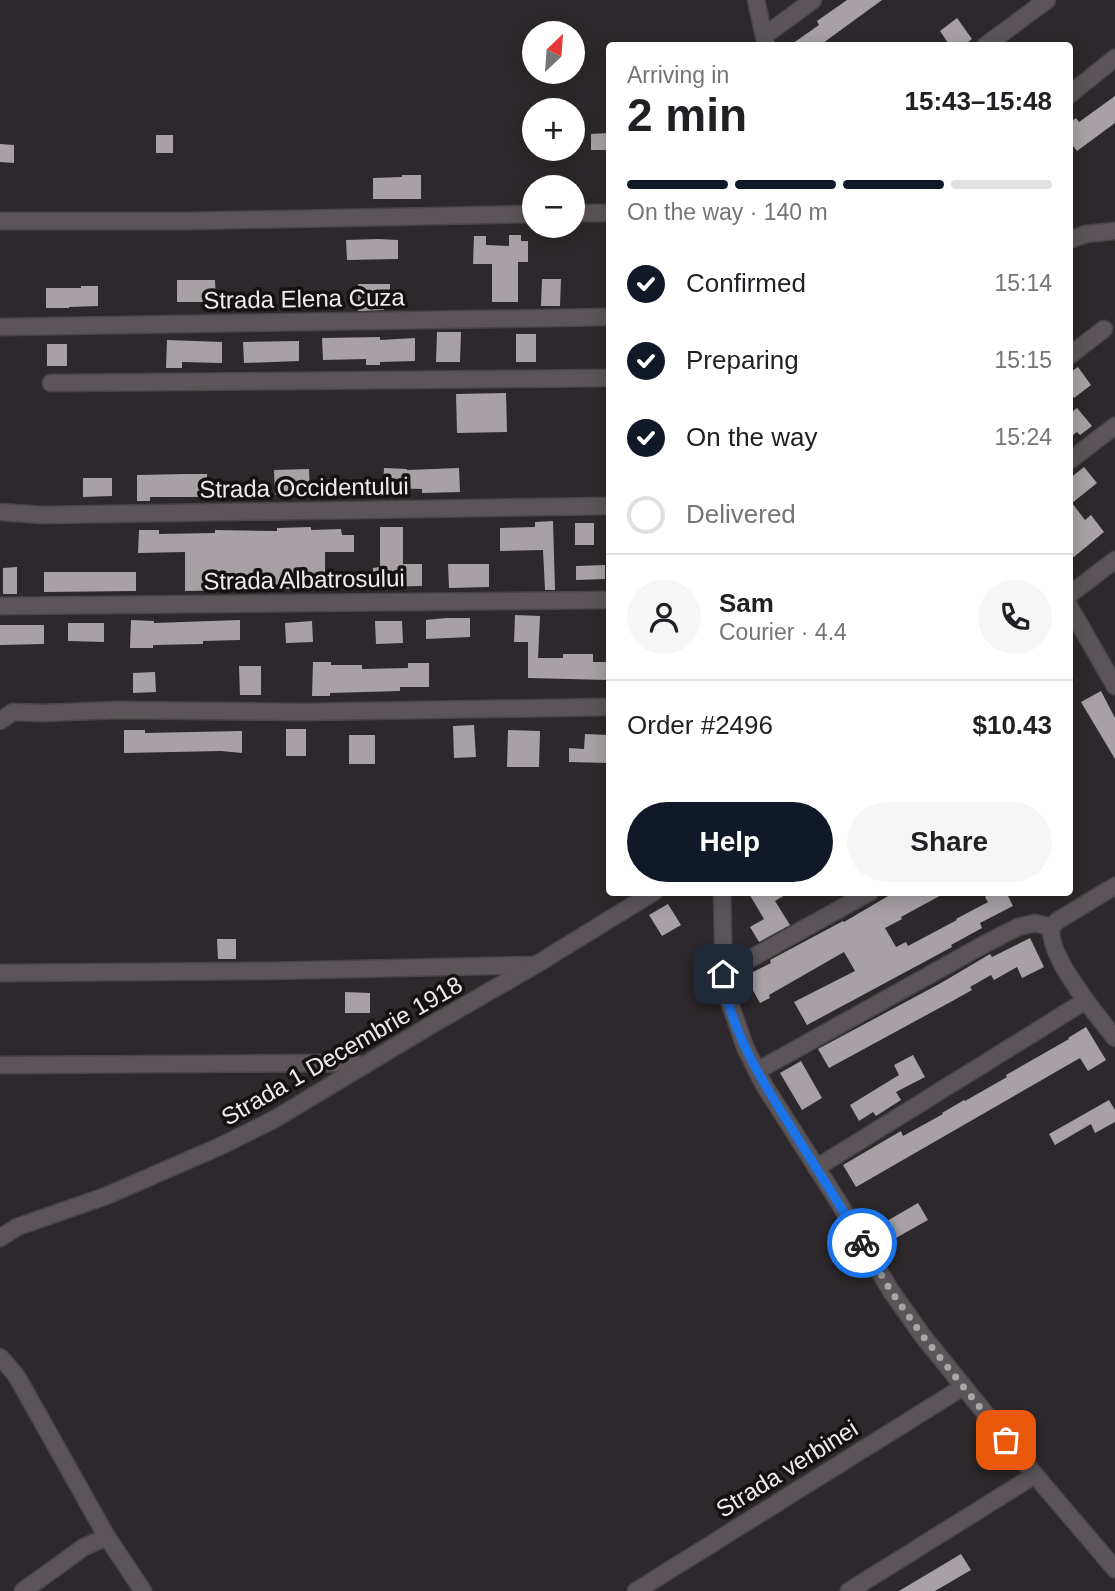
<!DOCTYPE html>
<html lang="en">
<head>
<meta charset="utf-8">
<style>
  body { margin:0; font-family:Arial,sans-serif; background:#f6f6f6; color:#202124; height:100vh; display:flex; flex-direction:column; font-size:26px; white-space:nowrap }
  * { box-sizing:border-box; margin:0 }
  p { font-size:23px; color:#757577 }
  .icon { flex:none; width:38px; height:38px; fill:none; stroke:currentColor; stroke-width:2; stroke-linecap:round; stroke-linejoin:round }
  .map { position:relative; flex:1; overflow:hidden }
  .drawer { position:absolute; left:606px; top:42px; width:467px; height:854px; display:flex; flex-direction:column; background:#fff; border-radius:7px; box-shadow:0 4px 18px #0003 }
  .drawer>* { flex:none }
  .needle { width:46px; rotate:25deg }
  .fabs { position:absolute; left:522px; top:21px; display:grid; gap:14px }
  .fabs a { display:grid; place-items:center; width:63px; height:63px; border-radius:50%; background:#fff; box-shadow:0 4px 18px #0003; font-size:35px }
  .pin { position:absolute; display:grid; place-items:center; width:60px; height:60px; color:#fff; margin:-30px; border-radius:14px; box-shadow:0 4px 10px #0006 }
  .courier { position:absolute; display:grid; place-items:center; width:70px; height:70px; margin:-35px; border:5px solid #1a73e8; border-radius:50%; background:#fff; color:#222; box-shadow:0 2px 9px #0007 }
  .summary em { font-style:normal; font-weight:700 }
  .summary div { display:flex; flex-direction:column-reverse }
  .summary { display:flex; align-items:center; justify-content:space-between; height:119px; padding:0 21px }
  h1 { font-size:46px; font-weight:700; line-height:52px }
  .bar { display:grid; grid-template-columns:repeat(4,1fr); gap:10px 7px; align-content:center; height:84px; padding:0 21px }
  .bar i { height:9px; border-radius:5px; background:#e0e0e0 }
  .bar .current { background:#111827 }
  .bar p { grid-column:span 4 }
  .line { display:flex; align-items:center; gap:18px; padding:0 21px; border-top:2px solid #e0e0e0 }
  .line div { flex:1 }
  .round { display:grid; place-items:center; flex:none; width:74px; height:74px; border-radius:37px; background:#f6f6f6 }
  ol { padding:0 21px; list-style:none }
  li { display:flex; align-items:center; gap:21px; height:77px }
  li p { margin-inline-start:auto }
  li .icon { padding:7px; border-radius:50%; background:#111827; color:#fff; stroke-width:4 }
  li:last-child { color:#757577 }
  li i { width:38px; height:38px; border:4px solid #e0e0e0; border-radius:50% }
  .primary-button { display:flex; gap:14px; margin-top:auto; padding:14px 21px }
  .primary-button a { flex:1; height:80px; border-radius:42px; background:#111827; color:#fff; font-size:28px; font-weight:700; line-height:80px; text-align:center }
  .primary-button a+a { background:#f6f6f6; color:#202124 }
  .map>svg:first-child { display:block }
  .building { fill:#a7a1a5 }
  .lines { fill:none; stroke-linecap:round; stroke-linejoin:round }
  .minor-casing { stroke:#494548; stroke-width:19 }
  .minor { stroke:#5b5559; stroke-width:16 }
  .done { stroke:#aaa6a8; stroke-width:7; stroke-dasharray:0 12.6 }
  .route { stroke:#1a73e8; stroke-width:9 }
  .labels { text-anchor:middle; stroke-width:7; stroke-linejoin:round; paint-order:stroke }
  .street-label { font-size:24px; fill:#eeeaec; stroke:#141113 }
</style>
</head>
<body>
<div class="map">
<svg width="1115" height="1591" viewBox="0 0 1115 1591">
  <rect width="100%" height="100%" fill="#2d282b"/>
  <g class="building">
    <path d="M847,0h35l-63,46h-30l30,-21 -2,-4z"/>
    <path d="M957,18l15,21 -9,7h-13l-10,-15z"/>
    <path d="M1115,96v27l-38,28 -8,-10v-18l7,-5 3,4z"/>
    <path d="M608,133v17h-17v-16z"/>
    <rect x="156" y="135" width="17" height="18"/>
    <path d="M0,144l14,1v18l-14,-1z"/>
    <path d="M402,175h19v24h-48v-21l29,-1z"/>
    <path d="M509,235h12v6h7v21h-10v40h-26v-38h-19l1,-28h12v9l23,1z"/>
    <path d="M378,239l20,1v19l-51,1 -1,-20z"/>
    <path d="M542,279h19l-1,27h-19z"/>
    <path d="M177,280h38l1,22h-39z"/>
    <path d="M358,284h32v25h-6v1l-26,1z"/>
    <path d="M81,286h17v20l-29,1v1h-23v-20h35z"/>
    <path d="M437,332h24l-1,30h-24z"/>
    <rect x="516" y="334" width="20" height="28"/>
    <path d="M380,337v3l35,-2v23l-35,1v3h-14v-6l-43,1 -1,-22z"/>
    <path d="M167,340l55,2v21l-40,-1v6h-16z"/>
    <path d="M299,341v20l-55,2 -1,-21z"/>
    <rect x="47" y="344" width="20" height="22"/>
    <path d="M1078,367l13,18 -17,13 -5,-6v-19z"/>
    <path d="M506,393l1,39 -50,1 -1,-39z"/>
    <path d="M1077,408l15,18 -12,9 -3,-3 -8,6v-24z"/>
    <path d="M1084,467l13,16 -25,20 13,17 6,-5 13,17 -35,29v-82z"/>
    <path d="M384,468l23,1v1l52,-2 1,24 -38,1v-4l-39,-1z"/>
    <path d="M309,469l1,25 -35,1 -1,-25z"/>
    <path d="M186,474h21v23h-57v4h-13v-26z"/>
    <path d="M83,478h29v18l-29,1z"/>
    <path d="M553,521l2,69h-10l-2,-40 -43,1v-23l35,-1v-5z"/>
    <rect x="575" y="523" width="19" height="22"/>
    <path d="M311,527v3l30,-1 1,6h12v17h-29v36l-140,3v-39l-47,1 1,-23h20v4l56,-1v-3l62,1v-3z"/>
    <path d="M380,527h23v37h19v22l-49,1v-19l7,-1z"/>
    <path d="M448,564h41v23l-40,1z"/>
    <path d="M605,565v14l-29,1v-14z"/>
    <path d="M17,567v27h-14v-26z"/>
    <path d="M44,572h92v19l-92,1z"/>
    <path d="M515,615l25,1 -2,42h25v-4h30v8h16v18l-81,-2v-36h-14z"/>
    <path d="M446,618h24v19l-44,2v-19z"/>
    <path d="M131,620l23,1v2l86,-3v20l-37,1v3l-50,1v3h-23z"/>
    <path d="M312,621l1,21 -27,1 -1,-20z"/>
    <path d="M375,621h27l1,22 -27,1z"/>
    <path d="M68,623h36v19l-36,-1z"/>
    <path d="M0,625h44v19l-44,1z"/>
    <path d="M313,662h18v3h31v4l46,-1v-5h21v24h-29v4l-70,2v3h-18z"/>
    <path d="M239,666h22v29h-21z"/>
    <path d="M155,672l1,20 -23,1v-20z"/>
    <path d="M1101,691l14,27v41l-34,-57z"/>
    <path d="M474,725l2,32 -22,1 -1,-32z"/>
    <rect x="286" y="729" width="20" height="27"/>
    <path d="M124,730h21v3l97,-2v22l-21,-2 -97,2z"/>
    <path d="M508,730l32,1 -1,36h-32z"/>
    <path d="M585,734l23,1v28l-39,-1v-14l15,1z"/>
    <rect x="349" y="735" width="26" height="29"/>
    <path d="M748,892h42l-15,9 15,24 -31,17 -9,-15 14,-8z"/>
    <path d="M895,892h52l-46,25 1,2 -17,9 11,19 10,-5 2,4 49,-26 -1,-1 32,-17 -3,-5 8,-5h13l7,14 -33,17 2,5 -31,17 1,2 -145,78 -13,-23 61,-31 -11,-19 -75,43 1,3 -10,5 -15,-27 26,-13 -1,-3 73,-39 1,1z"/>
    <path d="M668,904l13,21 -19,11 -13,-21z"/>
    <path d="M1030,938l14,29 -22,11 -5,-11 -23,13 -3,-5 -21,12 2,3 -16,9 -127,69 -11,-19 123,-66 49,-29 2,3z"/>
    <path d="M217,939h19v20h-18z"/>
    <path d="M345,992l25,1v20h-25z"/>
    <path d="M1086,1027l20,33 -18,11 -8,-13 -224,129 -13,-22 58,-34 2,5 40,-22 -1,-1 22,-13 1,1 42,-24 -1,-2 63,-36 -1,-1z"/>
    <path d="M913,1055l12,22 -29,15 5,8 -25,16 -3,-4 -14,9 -9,-16 49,-30 -5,-10z"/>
    <path d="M801,1061l21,37 -20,12 -22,-37z"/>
    <path d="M1109,1100l6,10v12l-20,11 -4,-9 -36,21 -6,-11z"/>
    <path d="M918,1203l10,17 -43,24 -10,-16z"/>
    <path d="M961,1554l10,16 -36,21h-36z"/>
  </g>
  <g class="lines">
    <defs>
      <g id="minor">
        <path d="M756,0l10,45"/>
        <path d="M764,36l49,-36"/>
        <path d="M985,46l62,-46"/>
        <path d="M1069,95l46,-37"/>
        <path d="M572,213h37"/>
        <path d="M0,221h187l347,-7"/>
        <path d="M1069,240l17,-6 29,-3"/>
        <path d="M0,327l609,-10"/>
        <path d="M1069,356l35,-27"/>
        <path d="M51,383l558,-5"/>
        <path d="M1069,461l46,-35"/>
        <path d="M0,512l42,3 567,-9"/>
        <path d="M1069,595l46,-35"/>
        <path d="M0,606l609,-6"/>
        <path d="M1069,606l46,80"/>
        <path d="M0,721l13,-9 30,1 74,-3 187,2 305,-5"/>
        <path d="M722,892l2,94 21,61 19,38 72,113 55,93 31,44 113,140 80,94"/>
        <path d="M1052,927c-7,26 46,90 63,111"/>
        <path d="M1052,927l5,-6 58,-35"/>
        <path d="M0,973l266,-2 267,-6"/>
        <path d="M723,974l147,-82"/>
        <path d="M0,1065l336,-2 29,2"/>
        <path d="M757,1071l226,-126 35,-18 17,-4 17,4"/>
        <path d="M816,1168l269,-167"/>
        <path d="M0,1238l17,-11 89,-31 117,-51 50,-25 153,-92 111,-64 117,-72"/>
        <path d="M0,1357l16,18 91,162 36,54"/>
        <path d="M23,1591l61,-44 23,-10"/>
        <path d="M636,1591l327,-204"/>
        <path d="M849,1591l186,-116"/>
      </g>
    </defs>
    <use href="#minor" class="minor-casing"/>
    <use href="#minor" class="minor"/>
  </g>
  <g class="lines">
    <path class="done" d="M862,1243l29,48 31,44 84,105"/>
    <path class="route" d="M723,974c5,54 41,110 69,155 23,38 48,75 70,114"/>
  </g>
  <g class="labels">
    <g class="street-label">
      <text transform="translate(304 299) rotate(-1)" y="8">Strada Elena Cuza</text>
      <text transform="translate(304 488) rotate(-1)" y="8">Strada Occidentului</text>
      <text transform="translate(304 580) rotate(-1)" y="8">Strada Albatrosului</text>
      <text transform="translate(342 1051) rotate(-30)" y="8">Strada 1 Decembrie 1918</text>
      <text transform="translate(787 1469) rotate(-32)" y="8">Strada verbinei</text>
    </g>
  </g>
</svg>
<div class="fabs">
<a><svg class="needle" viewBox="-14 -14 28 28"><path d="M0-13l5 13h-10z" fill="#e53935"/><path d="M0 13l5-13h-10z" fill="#757577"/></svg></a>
<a>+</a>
<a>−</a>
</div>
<div class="pin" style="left:1006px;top:1440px;background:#ea580c"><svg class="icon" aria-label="bag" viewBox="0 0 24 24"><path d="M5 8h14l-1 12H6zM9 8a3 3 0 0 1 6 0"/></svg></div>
<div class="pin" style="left:723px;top:974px;background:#1f2937"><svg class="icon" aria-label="home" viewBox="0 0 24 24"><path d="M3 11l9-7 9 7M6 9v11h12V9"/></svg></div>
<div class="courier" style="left:862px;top:1243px"><svg class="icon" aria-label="bike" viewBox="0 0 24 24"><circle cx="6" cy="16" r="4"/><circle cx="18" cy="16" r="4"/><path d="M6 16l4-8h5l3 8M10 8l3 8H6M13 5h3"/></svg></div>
<section class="drawer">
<div class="summary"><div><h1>2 min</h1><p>Arriving in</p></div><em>15:43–15:48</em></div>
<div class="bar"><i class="current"></i><i class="current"></i><i class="current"></i><i></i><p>On the way · 140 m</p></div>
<ol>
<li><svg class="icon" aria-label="check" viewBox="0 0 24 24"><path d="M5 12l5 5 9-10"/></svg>Confirmed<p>15:14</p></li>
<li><svg class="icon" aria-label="check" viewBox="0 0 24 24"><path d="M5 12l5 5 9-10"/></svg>Preparing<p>15:15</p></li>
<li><svg class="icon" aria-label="check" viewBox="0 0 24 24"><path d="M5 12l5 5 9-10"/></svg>On the way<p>15:24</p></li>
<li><i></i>Delivered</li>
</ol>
<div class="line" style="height:126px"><a class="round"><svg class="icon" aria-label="person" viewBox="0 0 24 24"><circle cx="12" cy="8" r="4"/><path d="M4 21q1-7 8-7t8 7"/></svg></a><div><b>Sam</b><p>Courier · 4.4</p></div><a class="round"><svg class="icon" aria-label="phone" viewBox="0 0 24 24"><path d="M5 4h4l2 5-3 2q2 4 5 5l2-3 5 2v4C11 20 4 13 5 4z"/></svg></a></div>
<div class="line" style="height:91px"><div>Order #2496</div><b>$10.43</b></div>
<div class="primary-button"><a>Help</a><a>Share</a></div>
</section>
</div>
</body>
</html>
